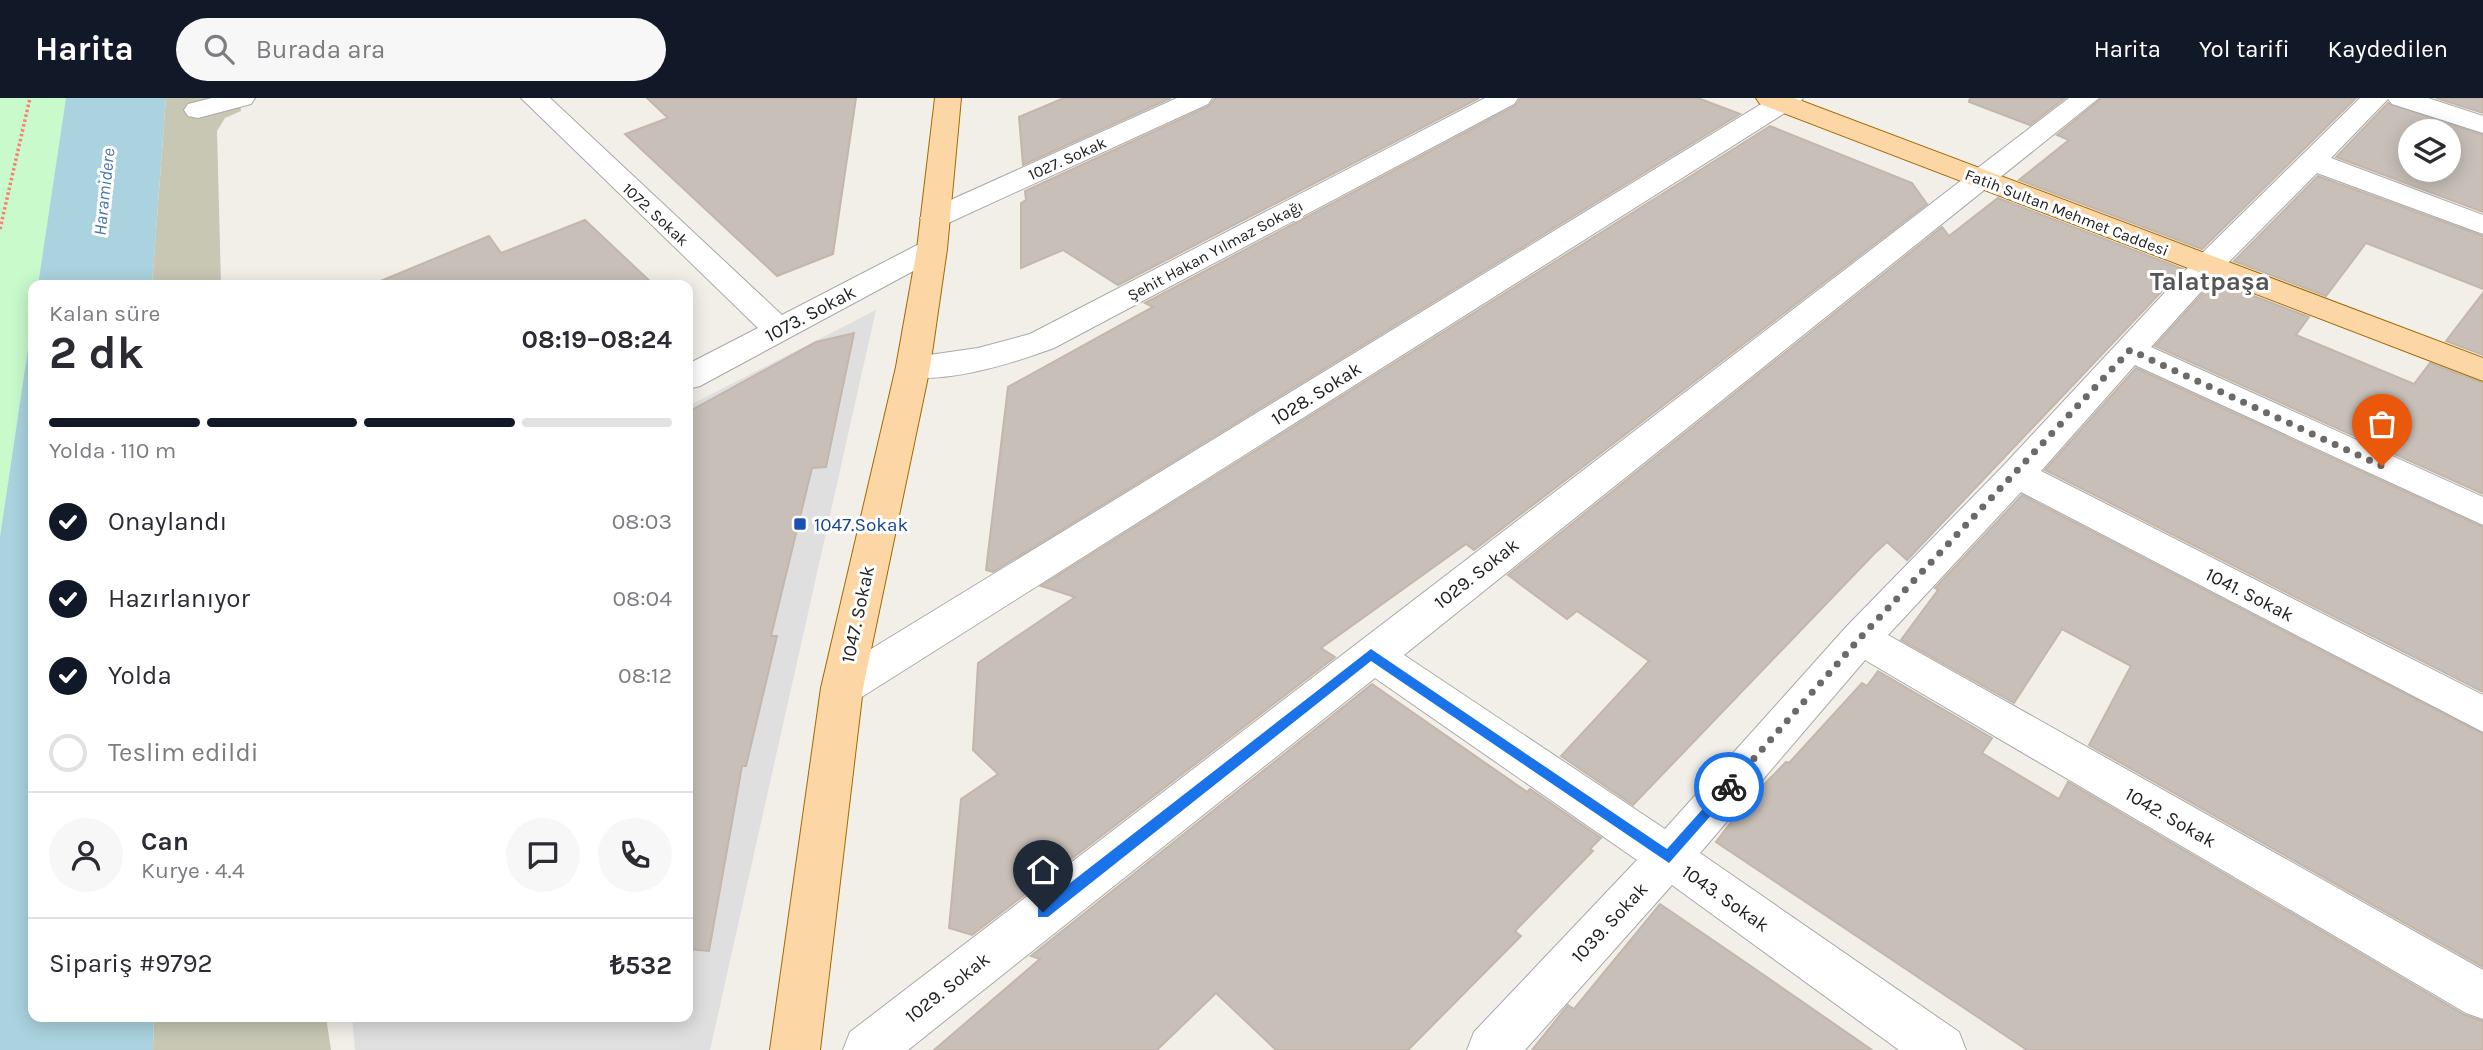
<!DOCTYPE html>
<html lang="tr">
<head>
<meta charset="utf-8">
<style>
  body { margin:0; font-family:Karla,sans-serif; background:#f7f7f7; color:#2b2b33; height:100vh; display:flex; flex-direction:column; font-size:26px; white-space:nowrap }
  * { box-sizing:border-box; margin:0 }
  p { font-size:23px; color:#7c7c81 }
  .icon { flex:none; width:38px; height:38px; fill:none; stroke:currentColor; stroke-width:2; stroke-linecap:round; stroke-linejoin:round }
  .map { position:relative; flex:1; overflow:hidden }
  .drawer { position:absolute; left:28px; top:182px; width:665px; height:742px; display:flex; flex-direction:column; background:#fff; border-radius:14px; box-shadow:0 4px 18px #0003 }
  .drawer>* { flex:none }
  .fabs { position:absolute; left:2398px; top:21px; display:grid; gap:14px }
  .fabs a { display:grid; place-items:center; width:63px; height:63px; border-radius:50%; background:#fff; box-shadow:0 4px 18px #0003; font-size:35px }
  .pin { position:absolute; display:grid; place-items:center; width:60px; height:60px; color:#fff; margin:-72px -30px; border-radius:50% 50% 50% 0; rotate:-45deg; box-shadow:0 0 7px #0007 }
  .pin .icon { rotate:45deg }
  .courier { position:absolute; display:grid; place-items:center; width:70px; height:70px; margin:-35px; border:5px solid #1a73e8; border-radius:50%; background:#fff; color:#222; box-shadow:0 2px 9px #0007 }
  .overview em { font-style:normal; font-weight:700 }
  .overview div { display:flex; flex-direction:column-reverse }
  .overview { display:flex; align-items:center; justify-content:space-between; height:119px; padding:0 21px }
  h1 { font-size:46px; font-weight:700; line-height:52px }
  .bar { display:grid; grid-template-columns:repeat(4,1fr); gap:10px 7px; align-content:center; height:84px; padding:0 21px }
  .bar i { height:9px; border-radius:5px; background:#e1e1e2 }
  .bar .active { background:#111827 }
  .bar p { grid-column:span 4 }
  .line { display:flex; align-items:center; gap:18px; padding:0 21px; border-top:2px solid #e1e1e2 }
  .line div { flex:1 }
  .round { display:grid; place-items:center; flex:none; width:74px; height:74px; border-radius:37px; background:#f7f7f7 }
  ol { padding:0 21px; list-style:none }
  li { display:flex; align-items:center; gap:21px; height:77px }
  li p { margin-inline-start:auto }
  li .icon { padding:7px; border-radius:50%; background:#111827; color:#fff; stroke-width:4 }
  li:last-child { color:#7c7c81 }
  li i { width:38px; height:38px; border:4px solid #e1e1e2; border-radius:50% }
  header { display:flex; align-items:center; gap:42px; box-sizing:border-box; height:98px; padding:0 35px; background:#111827; color:#fff }
  header strong { font-size:33px }
  nav { display:flex; gap:38px; margin-inline-start:auto; font-size:24px }
  .search { width:490px; height:63px; background:#f7f7f7; display:flex; align-items:center; gap:18px; box-sizing:border-box; padding:0 24px; border-radius:38px; color:#7c7c81; font-size:26px }
  .map>svg:first-child { display:block }
  .residential { fill:#e0dfdf }
  .construction { fill:#c7c7b4 }
  .park { fill:#c8facc }
  .water { fill:#aad3df }
  .building { fill:#c7bfb8; stroke:#c4b6ab; stroke-width:2; fill-rule:evenodd }
  .lines { fill:none; stroke-linecap:round; stroke-linejoin:round }
  .minor-casing { stroke:#a9a9a9; stroke-width:2 }
  .major-casing { stroke:#a06b00; stroke-width:2 }
  .path { stroke:#fa8072; stroke-width:3.5; stroke-dasharray:2.5 2.5; stroke-linecap:butt }
  .minor { fill:#fff; fill-rule:evenodd }
  .major { fill:#fcd6a4; fill-rule:evenodd }
  .route { fill:#1a73e8 }
  .done { stroke:#6b6a68; stroke-width:7; stroke-dasharray:0 12.6 }
  .transit-dot { fill:#1a4fb4; stroke:#fff; stroke-width:2.5 }
  .labels { text-anchor:middle; stroke-width:6; stroke-linejoin:round; paint-order:stroke }
  .far-street-label { font-size:16px; fill:#222; stroke:#fff }
  .far-water-label { font-size:18px; font-style:italic; fill:#4a7aab; stroke:#fff }
  .street-label { font-size:19px; fill:#222; stroke:#fff }
  .transit-label { font-size:19px; fill:#164399; stroke:#fff; text-anchor:start }
  .district-label { font-size:26px; font-weight:bold; fill:#555; stroke:#fff }
</style>
</head>
<body>
<header>
<strong>Harita</strong>
<div class="search"><svg class="icon" aria-label="search" viewBox="0 0 24 24"><circle cx="10" cy="10" r="6"/><path d="M15 15l6 6"/></svg>Burada ara</div>
<nav><a>Harita</a><a>Yol tarifi</a><a>Kaydedilen</a></nav>
</header>
<div class="map">
<svg width="2483" height="952" viewBox="0 0 2483 952">
  <rect width="100%" height="100%" fill="#f2efe9"/>
  <path class="residential" d="M876,212l-166,740h-355l-3,-33h336v-611z"/>
  <g class="construction">
    <path d="M166,0h73l2,13 -16,7 -8,13 4,154h-69z"/>
    <path d="M154,919h172l5,33h-178z"/>
  </g>
  <path class="park" d="M0,0h66l-28,187h-5v30l-33,222z"/>
  <g class="water">
    <path d="M66,0h100l-14,187h-114z"/>
    <path d="M33,217v702h121l-1,33h-153v-513z"/>
  </g>
  <g class="building">
    <path d="M647,0h209l-23,156 -56,22 -152,-142 43,-16z"/>
    <path d="M1064,0h107l-148,67 -4,-48z"/>
    <path d="M1215,0h264l-361,187 -55,-35 -42,18v-65l5,-3 -1,-9 184,-85z"/>
    <path d="M1521,0h177l42,16 -747,458 -7,-2 22,-183 145,-80 -8,-4 370,-197z"/>
    <path d="M1970,0h95l-35,27 -61,-23z"/>
    <path d="M2102,0h254l-154,151 -183,-69 50,-40 -12,-5z"/>
    <path d="M2436,0h47v15z"/>
    <path d="M2388,5l95,32v77l-147,-55zM2410,33h38v39h-38z"/>
    <path d="M1770,28l142,57 15,21 -453,346 -8,-6 -145,104 14,9 -363,278 -23,-7 12,-129 37,-25 -25,-24 5,-87 97,-66 -34,-11z"/>
    <path d="M2318,78l165,60v53l-117,-46 -40,53 -92,-35z"/>
    <path d="M1998,100l185,71 -276,291 -20,-18 -13,12 -241,251 -72,-49 88,-95 -72,-50 -10,8 -59,-44 434,-348 7,9z"/>
    <path d="M585,122l69,65h-283l118,-49 12,17z"/>
    <path d="M2214,183l95,36 -13,18 118,49 16,-21 53,20v111l-328,-148z"/>
    <path d="M2483,195v62l-37,-14z"/>
    <path d="M854,235l-28,134 -14,1 -41,168h6l-31,130h-4l-33,185 -21,-2v-537l128,-70z"/>
    <path d="M2136,270l347,159v165l-438,-222z"/>
    <path d="M2022,397l461,239v233l-394,-222 42,-79 -69,-37 -48,74 -113,-63 37,-50 -3,-2z"/>
    <path d="M1878,573l114,67 -10,15 77,46 9,-17 397,233 18,6v29h-456l-311,-208 29,-38 41,-42 3,1 73,-80 5,3z"/>
    <path d="M1372,586l155,108 3,-3 71,49 -11,11 3,2 -78,80 6,5 -113,114h-132l-60,-57 -59,57h-223l106,-91 -9,-3z"/>
    <path d="M1660,806l82,56 130,90h-340l36,-45 6,4z"/>
  </g>
  <g class="lines">
    <defs>
      <g id="minor">
        <path d="M212,0h43l-4,6 -53,14 -10,-2 -4,-6 4,-6z"/>
        <path d="M521,0h29l232,217 139,-72 11,-3 11,3 4,6 -4,6 -243,131 -12,3v-25l70,-36z"/>
        <path d="M1177,0h35l-4,6 -262,120 -11,3 -11,-3 -4,-6 4,-6z"/>
        <path d="M1485,0h33l-4,6 -460,244c-41,15 -111,38 -153,27l-5,-8 5,-8 77,-11 52,-14z"/>
        <path d="M1771,0h32l-4,6 -942,596 -15,5 -15,-5 -6,-12 6,-12z"/>
        <path d="M2069,0h30l-695,557 261,174 181,-202 158,-162 192,-206 164,-161h68l55,18v17l-91,-29 -4,-5 -57,59 152,57v19l-166,-61 -99,100 -67,74 332,150v28l-348,-160 -94,106 442,224v37l-462,-240 -133,143 595,335v49l-17,-6 -601,-353 -165,193 259,179 7,18h-67l-227,-165 -147,165h-58l7,-18 163,-172 -262,-182 -467,372h-65l7,-18z"/>
      </g>
      <g id="major">
        <path d="M935,0h26l-14,151 -17,118 -67,321 -43,362h-50l51,-362 75,-321 21,-118z"/>
        <path d="M1756,0h38l689,260v23l-723,-277z"/>
      </g>
    </defs>
    <use href="#minor" class="minor-casing"/>
    <use href="#major" class="major-casing"/>
    <path class="path" d="M0,131l30,-131"/>
    <use href="#minor" class="minor"/>
    <use href="#major" class="major"/>
  </g>
  <path class="route" d="M1371,551l296,200 58,-65 4,-2 7,5 -67,76 -298,-202 -323,256h-10v-9z"/>
  <g class="lines">
    <path class="done" d="M1729,689l131,-149 270,-288 252,116"/>
  </g>
  <rect class="transit-dot" x="793" y="419" width="14" height="14" rx="3.5"/>
  <g class="labels">
    <g class="far-street-label">
      <text transform="translate(1067 60) rotate(-24)" y="6">1027. Sokak</text>
      <text transform="translate(2067 114) rotate(21)" y="6">Fatih Sultan Mehmet Caddesi</text>
      <text transform="translate(656 116) rotate(43)" y="6">1072. Sokak</text>
      <text transform="translate(1215 152) rotate(-28)" y="6">Şehit Hakan Yılmaz Sokağı</text>
    </g>
    <g class="far-water-label">
      <text transform="translate(104 94) rotate(-84)" y="6">Haramidere</text>
    </g>
    <g class="street-label">
      <text transform="translate(810 215) rotate(-28)" y="7">1073. Sokak</text>
      <text transform="translate(1316 295) rotate(-32)" y="7">1028. Sokak</text>
      <text transform="translate(1476 475) rotate(-38)" y="7">1029. Sokak</text>
      <text transform="translate(2250 496) rotate(27)" y="7">1041. Sokak</text>
      <text transform="translate(857 516) rotate(-78)" y="7">1047. Sokak</text>
      <text transform="translate(2171 719) rotate(30)" y="7">1042. Sokak</text>
      <text transform="translate(1726 800) rotate(35)" y="7">1043. Sokak</text>
      <text transform="translate(1609 824) rotate(-47)" y="7">1039. Sokak</text>
      <text transform="translate(947 889) rotate(-38)" y="7">1029. Sokak</text>
    </g>
    <g class="transit-label">
      <text x="814" y="433">1047.Sokak</text>
    </g>
    <g class="district-label">
      <text x="2210" y="192">Talatpaşa</text>
    </g>
  </g>
</svg>
<div class="fabs">
<a><svg class="icon" aria-label="layers" viewBox="0 0 24 24"><path d="M12 4l9 5-9 5-9-5zM3 14l9 5 9-5"/></svg></a>
</div>
<div class="pin" style="left:2382px;top:368px;background:#ea580c"><svg class="icon" aria-label="bag" viewBox="0 0 24 24"><path d="M5 8h14l-1 12H6zM9 8a3 3 0 0 1 6 0"/></svg></div>
<div class="pin" style="left:1043px;top:814px;background:#1f2937"><svg class="icon" aria-label="home" viewBox="0 0 24 24"><path d="M3 11l9-7 9 7M6 9v11h12V9"/></svg></div>
<div class="courier" style="left:1729px;top:689px"><svg class="icon" aria-label="bike" viewBox="0 0 24 24"><circle cx="6" cy="16" r="4"/><circle cx="18" cy="16" r="4"/><path d="M6 16l4-8h5l3 8M10 8l3 8H6M13 5h3"/></svg></div>
<section class="drawer">
<div class="overview"><div><h1>2 dk</h1><p>Kalan süre</p></div><em>08:19–08:24</em></div>
<div class="bar"><i class="active"></i><i class="active"></i><i class="active"></i><i></i><p>Yolda · 110 m</p></div>
<ol>
<li><svg class="icon" aria-label="check" viewBox="0 0 24 24"><path d="M5 12l5 5 9-10"/></svg>Onaylandı<p>08:03</p></li>
<li><svg class="icon" aria-label="check" viewBox="0 0 24 24"><path d="M5 12l5 5 9-10"/></svg>Hazırlanıyor<p>08:04</p></li>
<li><svg class="icon" aria-label="check" viewBox="0 0 24 24"><path d="M5 12l5 5 9-10"/></svg>Yolda<p>08:12</p></li>
<li><i></i>Teslim edildi</li>
</ol>
<div class="line" style="height:126px"><a class="round"><svg class="icon" aria-label="person" viewBox="0 0 24 24"><circle cx="12" cy="8" r="4"/><path d="M4 21q1-7 8-7t8 7"/></svg></a><div><b>Can</b><p>Kurye · 4.4</p></div><a class="round"><svg class="icon" aria-label="chat" viewBox="0 0 24 24"><path d="M4 5h16v11H9l-5 4z"/></svg></a><a class="round"><svg class="icon" aria-label="phone" viewBox="0 0 24 24"><path d="M5 4h4l2 5-3 2q2 4 5 5l2-3 5 2v4C11 20 4 13 5 4z"/></svg></a></div>
<div class="line" style="height:91px"><div>Sipariş #9792</div><b>₺532</b></div>
</section>
</div>
</body>
</html>
